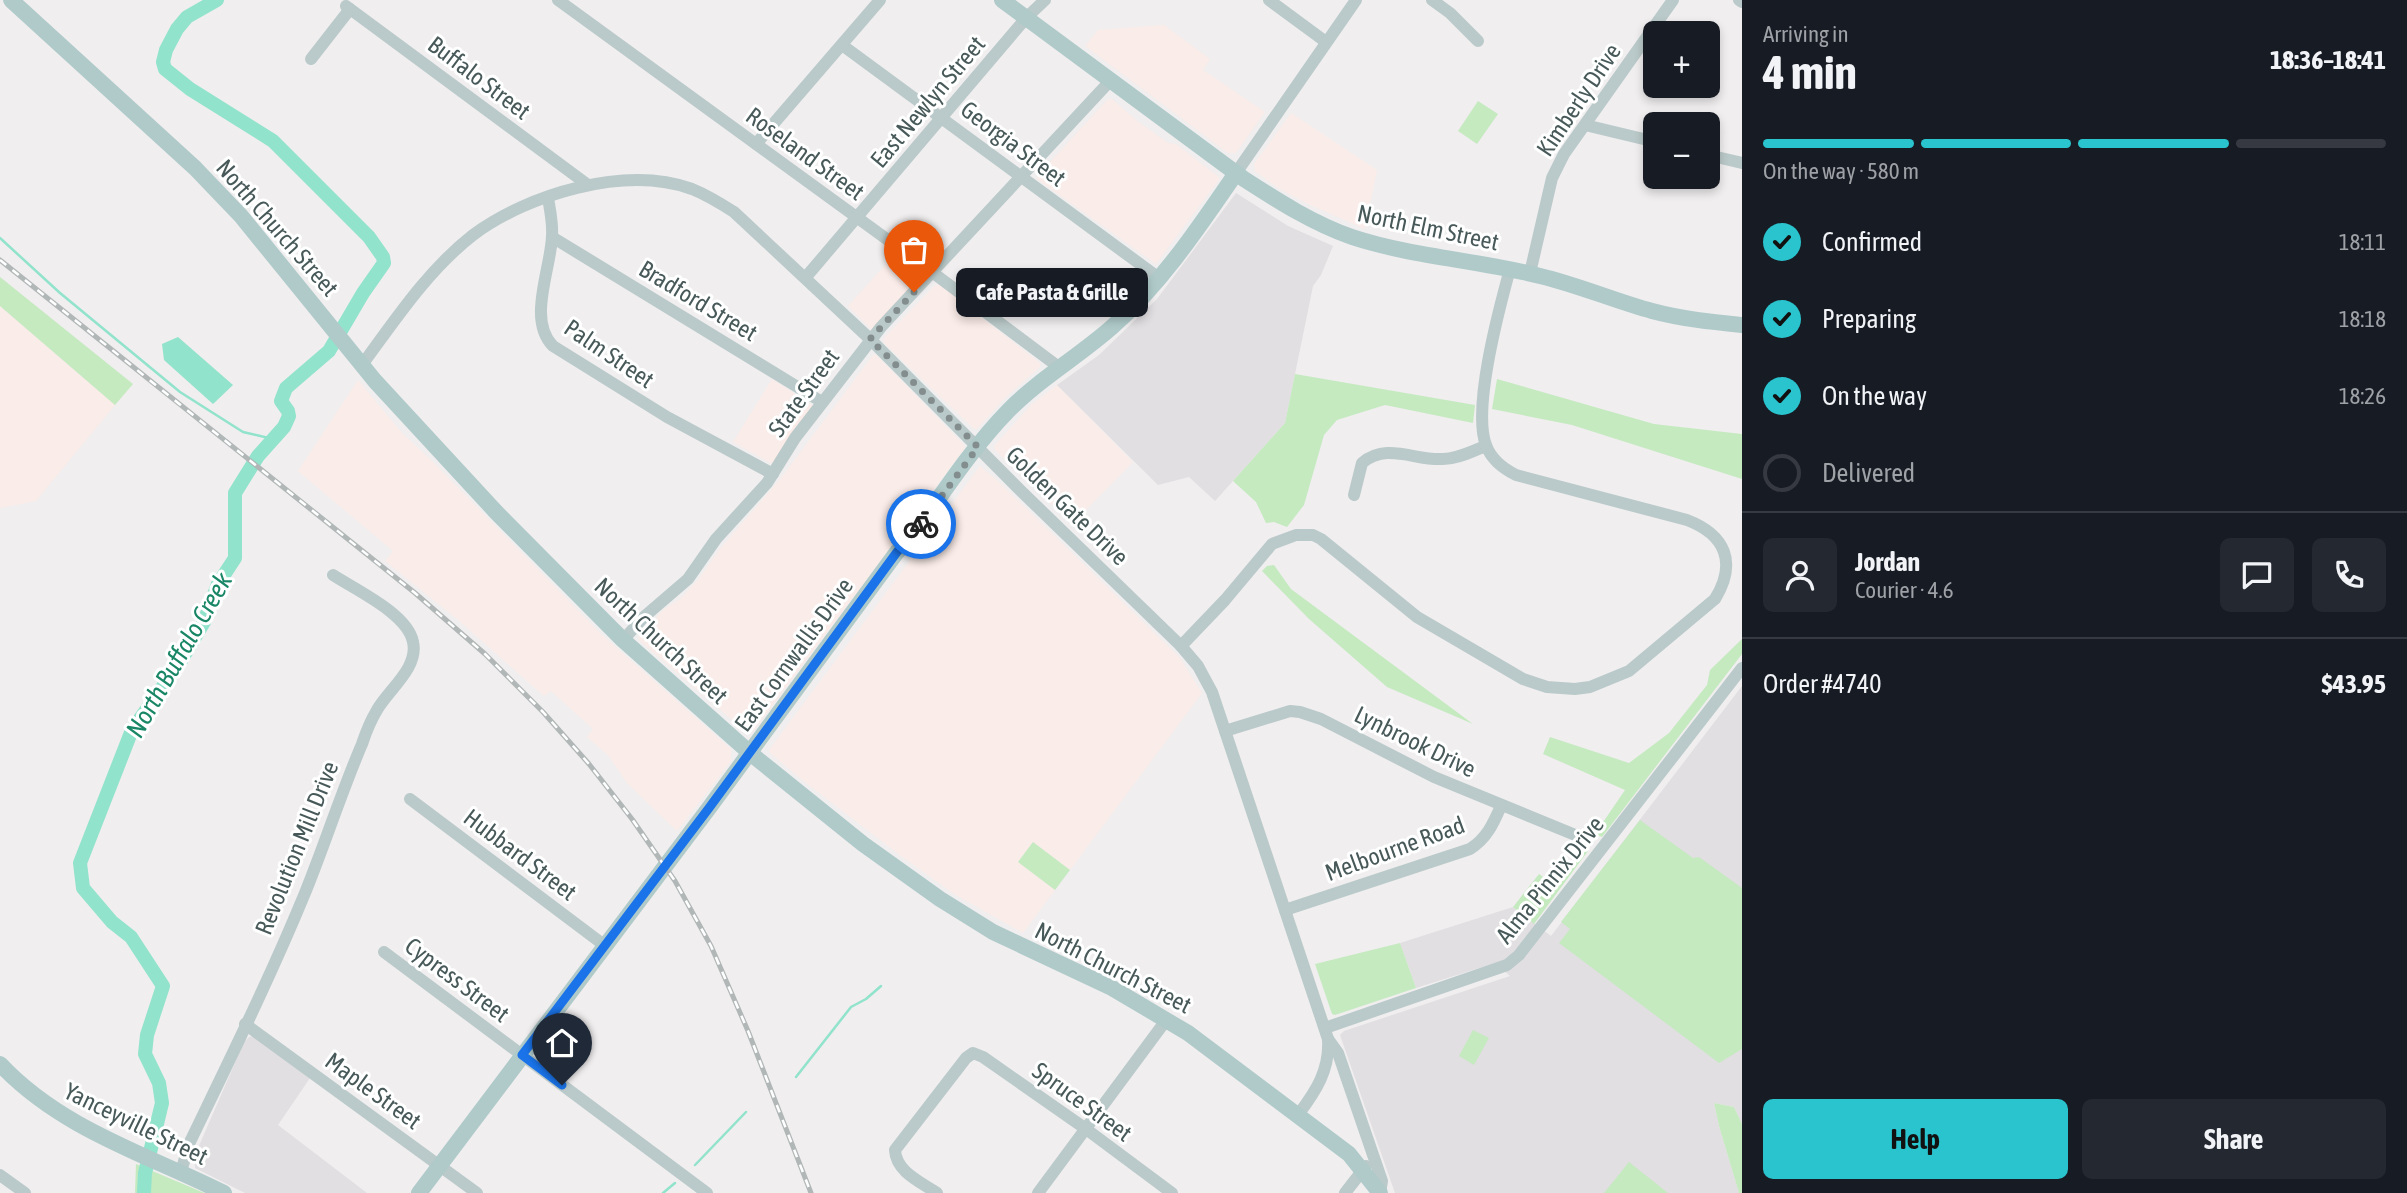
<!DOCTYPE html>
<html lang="en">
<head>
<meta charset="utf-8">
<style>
  body { margin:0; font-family:"Asap Condensed",sans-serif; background:#242831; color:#f1f3f6; height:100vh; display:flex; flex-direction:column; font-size:26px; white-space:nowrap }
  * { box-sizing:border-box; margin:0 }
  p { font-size:23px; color:#9ea1a6 }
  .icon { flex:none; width:38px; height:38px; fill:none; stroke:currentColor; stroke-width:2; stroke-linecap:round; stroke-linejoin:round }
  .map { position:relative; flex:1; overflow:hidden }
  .drawer { display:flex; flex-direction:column; background:#171b24; width:665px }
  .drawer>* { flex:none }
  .tools { position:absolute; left:1643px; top:21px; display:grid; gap:14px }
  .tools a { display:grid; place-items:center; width:77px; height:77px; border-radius:10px; background:#171b24; box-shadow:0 4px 10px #0003; font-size:35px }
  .pin { position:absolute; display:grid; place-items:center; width:60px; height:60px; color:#fff; margin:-72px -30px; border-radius:50% 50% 50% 0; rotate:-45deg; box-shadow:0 0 7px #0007 }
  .pin .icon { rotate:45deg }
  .courier { position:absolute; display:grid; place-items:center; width:70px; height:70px; margin:-35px; border:5px solid #1a73e8; border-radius:50%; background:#fff; color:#222; box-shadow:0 2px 9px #0007 }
  .bubble { position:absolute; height:49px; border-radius:10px; background:#171b24; box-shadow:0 4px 10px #0003; font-size:23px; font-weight:700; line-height:49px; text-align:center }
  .overview em { font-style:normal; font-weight:700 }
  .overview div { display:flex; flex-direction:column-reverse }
  .overview { display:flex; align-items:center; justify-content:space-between; height:119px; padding:0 21px }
  h1 { font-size:46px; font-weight:700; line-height:52px }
  .bar { display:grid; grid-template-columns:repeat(4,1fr); gap:10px 7px; align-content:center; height:84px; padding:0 21px }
  .bar i { height:9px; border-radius:5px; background:#363941 }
  .bar .selected { background:#2ac4ce }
  .bar p { grid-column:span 4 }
  .line { display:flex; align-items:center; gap:18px; padding:0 21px; border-top:2px solid #363941 }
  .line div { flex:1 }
  .round { display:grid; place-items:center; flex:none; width:74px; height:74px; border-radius:10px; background:#242831 }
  ol { padding:0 21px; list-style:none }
  li { display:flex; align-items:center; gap:21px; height:77px }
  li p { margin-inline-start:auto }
  li .icon { padding:7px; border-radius:50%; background:#2ac4ce; color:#111; stroke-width:4 }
  li:last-child { color:#9ea1a6 }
  li i { width:38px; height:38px; border:4px solid #363941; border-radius:50% }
  .cta { display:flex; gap:14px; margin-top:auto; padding:14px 21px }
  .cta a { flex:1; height:80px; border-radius:10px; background:#2ac4ce; color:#111; font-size:28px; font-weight:700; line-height:80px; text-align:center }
  .cta a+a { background:#242831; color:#f1f3f6 }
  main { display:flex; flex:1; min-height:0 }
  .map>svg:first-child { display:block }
  .commercial { fill:#faece8 }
  .education { fill:#e1dfe1 }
  .green { fill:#c5eac0 }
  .water { fill:#91e3cb }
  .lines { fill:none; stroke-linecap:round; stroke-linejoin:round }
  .stream { stroke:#91e3cb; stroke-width:2.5 }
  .river { stroke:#91e3cb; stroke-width:14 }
  .minor { stroke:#bac9c9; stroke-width:12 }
  .major { stroke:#b0caca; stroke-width:16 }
  .rail-casing { stroke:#b1b7b7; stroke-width:5 }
  .rail { stroke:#fff; stroke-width:2.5; stroke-dasharray:8; stroke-linecap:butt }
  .done { stroke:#838d8e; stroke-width:7; stroke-dasharray:0 12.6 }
  .route { stroke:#1a73e8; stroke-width:9 }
  .labels { text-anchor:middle; stroke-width:6; stroke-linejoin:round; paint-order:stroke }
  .street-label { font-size:24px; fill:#485959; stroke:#fff }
  .water-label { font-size:26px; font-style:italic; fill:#198666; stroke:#fff }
</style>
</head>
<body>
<main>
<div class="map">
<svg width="1742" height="1193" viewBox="0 0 1742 1193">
  <rect width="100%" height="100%" fill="#f0eeef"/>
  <g class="commercial">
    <path d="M1164,25l46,34 -7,11 62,42 -29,41h-8l-143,-107 13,-16z"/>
    <path d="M1112,99l24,21 32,23 8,1 43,33 -1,4 -62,83 -119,-85 1,-4 69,-75z"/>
    <path d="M1291,113l86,57 -12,59 -57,-25 -30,-16 -23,-17 -1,-7z"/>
    <path d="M895,254l29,21 -52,55 -24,-24z"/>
    <path d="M935,285h5l100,78v4l-34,30 -29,32h-3l-90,-86v-5z"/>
    <path d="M0,306l115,99 -79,96 -36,7z"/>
    <path d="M873,355h3l30,30 58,60 1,3 -211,282 -8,2 -107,-92v-4l24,-26 17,-11 18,-19 22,-31 61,-71z"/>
    <path d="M772,379l42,27 -39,56 -4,1 -38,-21z"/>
    <path d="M358,380l44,53 30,28 169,173 130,115v12l-54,70 -50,-48 -19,-28 -21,-18 6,-8 -42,-38 -7,5 -87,-77 -72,-58 8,-10 -95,-80z"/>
    <path d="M1057,385l76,77 -61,62 -77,-74 -1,-4 37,-41z"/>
    <path d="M980,466l18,15 182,177 22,35 -132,177 -37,-28 -15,20 37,28 -32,43 -69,-39 -53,-38 -95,-73 -35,-29 -2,-4z"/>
  </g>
  <g class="education">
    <path d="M1236,193l52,33 45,20 -12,29 -8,11 -28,137 -70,78 -26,-24 -31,8 -101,-100 42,-30 58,-56z"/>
    <path d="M1742,686v438l-8,-17 -20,-4 5,23 20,67h-344l-55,-158 4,-4 166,-55 -15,-13 -79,25 -16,-45 113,-36 38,29z"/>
    <path d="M254,1036l56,42 -32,47 89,68h-122l-50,-25v-13l49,-113 5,-5z"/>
  </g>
  <g class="green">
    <path d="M1478,101l20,13 -21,30 -19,-13z"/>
    <path d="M0,277l133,107 -18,21 -115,-99z"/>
    <path d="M1295,374l180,31 -2,18 -88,-18 -48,15 -13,15 -20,70 -17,22 -13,-5 -8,1 -10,-21 -23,-21 52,-58z"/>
    <path d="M1497,379l157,45 88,10v45l-170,-54 -80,-16z"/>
    <path d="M1274,565l17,24 182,135 -86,-37 -78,-68 -47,-48 5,-5z"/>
    <path d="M1742,639v15l-140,183 -7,-3 30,-44 -82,-36 7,-17 79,26 40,-30 38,-48 3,-15z"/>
    <path d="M1640,820l53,38 6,-1 43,31v161l-23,14 -160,-120 11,-14 -9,-7z"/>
    <path d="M1033,842l37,28 -15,20 -37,-28z"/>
    <path d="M1580,848l8,3 -54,73 -21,-17 26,-33 17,12 13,-16z"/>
    <path d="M1400,943l16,45 -81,27 -3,-1 -17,-50z"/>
    <path d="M1473,1030l16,8 -15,27 -15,-9z"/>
    <path d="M1714,1103l20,4 8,17v69h-3l-20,-67z"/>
    <path d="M1629,1162l39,31h-64z"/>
    <path d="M136,1164l66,28 3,1h-70z"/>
  </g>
  <path class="water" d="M178,337l55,48 -20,19 -49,-44 -2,-16z"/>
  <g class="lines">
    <g class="stream">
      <path d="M0,238l60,55 120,99 63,40 30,7"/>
      <path d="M796,1077l55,-70 15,-8 15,-13"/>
      <path d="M695,1165l51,-53"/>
      <path d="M663,1193l12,-10"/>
    </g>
    <path class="river" d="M144,1193l1,-20 17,-70 -3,-20 -14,-29 2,-19 16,-49 -32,-49 -19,-15 -29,-34 -3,-25 52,-133 47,-66 25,-42 14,-38 17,-26v-65l23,-37 26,-29 5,-11 -1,-5 -7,-10 5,-13 43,-37 34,-58 21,-30 -1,-6 -14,-20 -96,-96 -83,-52 -25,-20 -2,-7 3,-12 11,-21 10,-12 30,-17"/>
    <g class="minor">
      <path d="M558,0l374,272 128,96"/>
      <path d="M1269,0l57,42"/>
      <path d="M1432,0l18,13 28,28"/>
      <path d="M1739,0l3,2"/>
      <path d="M346,6l242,179"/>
      <path d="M842,45l317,233"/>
      <path d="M311,59l39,-50"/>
      <path d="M1585,125l71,17"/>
      <path d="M756,144l124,-144"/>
      <path d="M1708,155l34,8"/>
      <path d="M1236,173l120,-173"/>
      <path d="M548,198c2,12 5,25 4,38 -1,33 -25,84 1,110l114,71 106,57"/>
      <path d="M552,237l270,165"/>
      <path d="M1530,273l22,-95 12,-24 109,-154"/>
      <path d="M806,277l220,-259 19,-18"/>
      <path d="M362,365c33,-45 66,-95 111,-130 55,-41 152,-70 219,-46 15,6 28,14 42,23l136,127 151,152 160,155 17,20 14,26 116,347c2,31 -12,52 -30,76"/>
      <path d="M1354,495l8,-32c25,-21 53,-2 81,-4 15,0 29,-8 43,-13"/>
      <path d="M623,640l22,-24 43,-37 28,-40 51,-56 28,-45 86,-111 229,-246"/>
      <path d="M1181,646l44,-46 47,-56 24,-9h17l8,4 96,78 106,62 24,8 28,2 15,-2 39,-16 86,-72c22,-36 11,-64 -28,-79l-171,-45c-12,-6 -25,-16 -30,-30 -14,-37 13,-136 24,-176"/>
      <path d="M1225,731l65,-20 10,1 21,7 113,58 151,62"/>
      <path d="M410,799l194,146"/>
      <path d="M1285,910l185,-61c17,-11 23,-25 31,-43"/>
      <path d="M384,952l323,241"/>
      <path d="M245,1024l232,169"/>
      <path d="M1325,1028l182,-63 12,-10 223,-287"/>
      <path d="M1328,1039l10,14 44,128 -2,12"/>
      <path d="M181,1172l8,-28c40,-83 81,-166 116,-251 20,-49 36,-100 57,-149 4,-12 9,-24 15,-34 11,-20 42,-42 36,-68 -5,-28 -57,-52 -80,-67"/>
      <path d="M0,1175l25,18"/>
      <path d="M937,1193c-16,-11 -41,-21 -42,-43l71,-92 7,-5 10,4 103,72 86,64"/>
      <path d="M1038,1193l129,-174"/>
      <path d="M1345,1193l21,-27"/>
    </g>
    <g class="major">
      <path d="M11,0l184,168 46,48 134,165 121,131 127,128 127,113 113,91 77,55 53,33 119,56 76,45 161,121 31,39"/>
      <path d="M1002,0l242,179c34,22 70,45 108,58 61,20 126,23 188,39 38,9 75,25 112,35 30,8 60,11 90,14"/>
      <path d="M0,1064c61,65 146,90 224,129"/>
      <path d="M419,1193l290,-385 188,-256 13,-13c31,-43 61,-90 98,-128 31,-32 70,-54 104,-84 49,-43 87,-100 124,-154"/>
    </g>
    <defs>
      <path id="rail" d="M0,260l415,333 70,61 58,58 46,52 43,55 43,62 36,65 37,85 63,162"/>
    </defs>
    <use href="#rail" class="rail-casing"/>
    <use href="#rail" class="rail"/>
  </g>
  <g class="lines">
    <path class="done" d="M914,292l-44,47 108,108 -57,77"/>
    <path class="route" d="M562,1085l-40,-30 187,-247 188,-256 24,-28"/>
  </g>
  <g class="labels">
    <g class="street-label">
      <text transform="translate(479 78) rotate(37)" y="8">Buffalo Street</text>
      <text transform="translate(1579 100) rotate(-56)" y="8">Kimberly Drive</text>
      <text transform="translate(928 102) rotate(-50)" y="8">East Newlyn Street</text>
      <text transform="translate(1013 144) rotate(37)" y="8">Georgia Street</text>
      <text transform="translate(805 154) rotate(36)" y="8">Roseland Street</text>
      <text transform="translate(277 228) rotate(49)" y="8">North Church Street</text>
      <text transform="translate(1428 228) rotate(12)" y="8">North Elm Street</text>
      <text transform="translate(698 301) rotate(31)" y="8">Bradford Street</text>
      <text transform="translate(609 354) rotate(34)" y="8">Palm Street</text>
      <text transform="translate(804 393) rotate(-54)" y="8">State Street</text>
      <text transform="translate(1067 506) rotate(44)" y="8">Golden Gate Drive</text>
      <text transform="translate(661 641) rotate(43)" y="8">North Church Street</text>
      <text transform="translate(794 655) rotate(-54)" y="8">East Cornwallis Drive</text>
      <text transform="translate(1415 742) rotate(26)" y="8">Lynbrook Drive</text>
      <text transform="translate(297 848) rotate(-68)" y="8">Revolution Mill Drive</text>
      <text transform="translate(1395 849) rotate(-20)" y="8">Melbourne Road</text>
      <text transform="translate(520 855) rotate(37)" y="8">Hubbard Street</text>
      <text transform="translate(1550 880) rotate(-51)" y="8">Alma Pinnix Drive</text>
      <text transform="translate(1113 968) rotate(27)" y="8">North Church Street</text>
      <text transform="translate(457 980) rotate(37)" y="8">Cypress Street</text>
      <text transform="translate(373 1091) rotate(36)" y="8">Maple Street</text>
      <text transform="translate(1082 1102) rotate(36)" y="8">Spruce Street</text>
      <text transform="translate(136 1124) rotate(26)" y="8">Yanceyville Street</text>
    </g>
    <g class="water-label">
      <text transform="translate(179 655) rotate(-60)" y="9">North Buffalo Creek</text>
    </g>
  </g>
</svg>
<div class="tools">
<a>+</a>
<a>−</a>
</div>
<div class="pin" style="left:914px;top:292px;background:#ea580c"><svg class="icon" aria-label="bag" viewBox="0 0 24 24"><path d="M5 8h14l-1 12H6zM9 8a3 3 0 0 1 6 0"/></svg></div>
<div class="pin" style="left:562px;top:1085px;background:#1f2937"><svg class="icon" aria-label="home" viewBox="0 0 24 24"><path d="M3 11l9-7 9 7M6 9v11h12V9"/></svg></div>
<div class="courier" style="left:921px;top:524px"><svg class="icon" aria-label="bike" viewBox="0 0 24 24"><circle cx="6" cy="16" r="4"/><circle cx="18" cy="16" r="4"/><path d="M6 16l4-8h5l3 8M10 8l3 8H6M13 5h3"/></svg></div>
<div class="bubble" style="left:956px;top:268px;width:192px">Cafe Pasta &amp; Grille</div>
</div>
<section class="drawer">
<div class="overview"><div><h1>4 min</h1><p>Arriving in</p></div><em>18:36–18:41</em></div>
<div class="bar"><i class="selected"></i><i class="selected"></i><i class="selected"></i><i></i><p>On the way · 580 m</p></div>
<ol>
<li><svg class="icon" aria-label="check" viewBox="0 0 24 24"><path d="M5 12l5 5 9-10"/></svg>Confirmed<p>18:11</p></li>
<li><svg class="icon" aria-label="check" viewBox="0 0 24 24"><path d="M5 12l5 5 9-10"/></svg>Preparing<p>18:18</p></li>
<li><svg class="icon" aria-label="check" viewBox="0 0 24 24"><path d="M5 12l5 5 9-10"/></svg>On the way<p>18:26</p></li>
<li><i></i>Delivered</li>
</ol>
<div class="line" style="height:126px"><a class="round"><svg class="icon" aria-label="person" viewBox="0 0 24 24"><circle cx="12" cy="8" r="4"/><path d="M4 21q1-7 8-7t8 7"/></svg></a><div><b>Jordan</b><p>Courier · 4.6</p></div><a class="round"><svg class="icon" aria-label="chat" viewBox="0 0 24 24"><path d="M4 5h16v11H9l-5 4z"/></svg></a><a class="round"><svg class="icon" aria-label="phone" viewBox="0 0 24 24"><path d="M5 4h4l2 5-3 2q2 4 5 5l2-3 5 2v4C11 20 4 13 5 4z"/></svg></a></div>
<div class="line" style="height:91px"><div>Order #4740</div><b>$43.95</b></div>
<div class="cta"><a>Help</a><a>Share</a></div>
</section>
</main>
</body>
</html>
